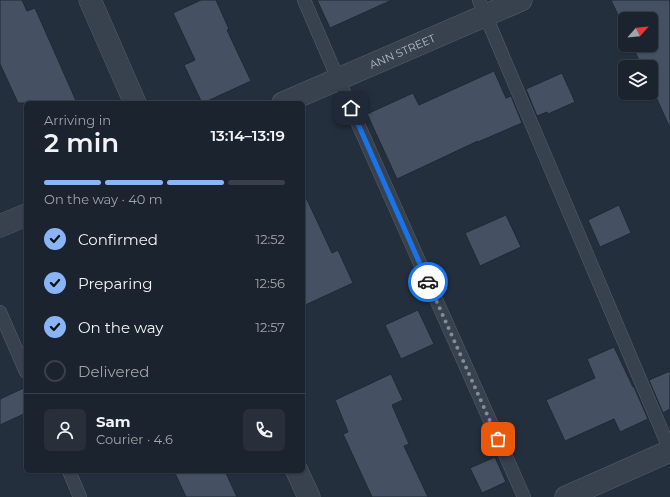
<!DOCTYPE html>
<html lang="en">
<head>
<meta charset="utf-8">
<style>
  body { margin:0; font-family:Montserrat,sans-serif; background:#282f3a; color:#f1f3f6; height:100vh; display:flex; flex-direction:column; font-size:15px; white-space:nowrap }
  * { box-sizing:border-box; margin:0 }
  p { font-size:13px; color:#a0a4aa }
  .icon { flex:none; width:22px; height:22px; fill:none; stroke:currentColor; stroke-width:2; stroke-linecap:round; stroke-linejoin:round }
  .map { position:relative; flex:1; overflow:hidden }
  .panel { position:absolute; left:24px; top:101px; width:281px; height:372px; display:flex; flex-direction:column; background:#1b232e; border-radius:6px; box-shadow:0 1px 3px #0004,0 0 0 1px #39404a }
  .panel>* { flex:none }
  .needle { width:26px; rotate:63deg }
  .tools { position:absolute; left:618px; top:12px; display:grid; gap:8px }
  .tools a { display:grid; place-items:center; width:40px; height:40px; border-radius:6px; background:#1b232e; box-shadow:0 1px 3px #0004,0 0 0 1px #39404a; font-size:20px }
  .pin { position:absolute; display:grid; place-items:center; width:34px; height:34px; color:#fff; margin:-17px; border-radius:8px; box-shadow:0 2px 6px #0006 }
  .courier { position:absolute; display:grid; place-items:center; width:40px; height:40px; margin:-20px; border:3px solid #1a73e8; border-radius:50%; background:#fff; color:#222; box-shadow:0 1px 5px #0007 }
  .head em { font-style:normal; font-weight:600 }
  .head div { display:flex; flex-direction:column-reverse }
  .head { display:flex; align-items:center; justify-content:space-between; height:68px; padding:0 20px }
  h1 { font-size:26px; font-weight:600; line-height:30px }
  .bar { display:grid; grid-template-columns:repeat(4,1fr); gap:6px 4px; align-content:center; height:48px; padding:0 20px }
  .bar i { height:5px; border-radius:3px; background:#39404a }
  .bar .selected { background:#8ab4f8 }
  .bar p { grid-column:span 4 }
  .line { display:flex; align-items:center; gap:10px; padding:0 20px; border-top:1px solid #39404a }
  .line div { flex:1 }
  .round { display:grid; place-items:center; flex:none; width:42px; height:42px; border-radius:6px; background:#282f3a }
  ol { padding:0 20px; list-style:none }
  li { display:flex; align-items:center; gap:12px; height:44px }
  li p { margin-inline-start:auto }
  li .icon { padding:4px; border-radius:50%; background:#8ab4f8; color:#111; stroke-width:4 }
  li:last-child { color:#a0a4aa }
  li i { width:22px; height:22px; border:2px solid #39404a; border-radius:50% }
  .map>svg:first-child { display:block }
  .building { fill:#455162; stroke:#1f2835 }
  .lines { fill:none; stroke-linecap:round; stroke-linejoin:round }
  .lane-casing { stroke:#565f6c; stroke-width:14 }
  .street-casing { stroke:#565f6c; stroke-width:23 }
  .lane { stroke:#38414e; stroke-width:13 }
  .street { stroke:#38414e; stroke-width:22 }
  .done { stroke:#828b98; stroke-width:4; stroke-dasharray:0 7.2 }
  .route { stroke:#1a73e8; stroke-width:5 }
  .labels { text-anchor:middle; stroke-width:3; stroke-linejoin:round; paint-order:stroke }
  .street-label { font-size:11px; fill:#b4bcc9; stroke:#1d2633 }
</style>
</head>
<body>
<div class="map">
<svg width="670" height="497" viewBox="0 0 670 497">
  <rect width="100%" height="100%" fill="#242f3e"/>
  <g class="building">
    <path d="M0,0h22l5,11 8,-3 42,95h-59l-18,-39z"/>
    <path d="M201,0h15l13,29 -2,1 24,51 -48,22h-1l-18,-38 11,-5 -22,-47z"/>
    <path d="M317,0h75l-62,28z"/>
    <path d="M611,0h59v128l-19,-42v-19h-9l-10,-22h19v-26h-26v11z"/>
    <path d="M494,71l12,27 5,-2 11,27 -44,19v-1l-81,38 -30,-65 46,-21 6,12z"/>
    <path d="M562,73l13,29 -27,12 -1,-2 -10,4 -11,-27z"/>
    <path d="M303,191l29,62 6,-3 15,33 -50,23z"/>
    <path d="M619,205l12,28 -31,14 -12,-27z"/>
    <path d="M506,215l15,32 -41,19 -15,-33z"/>
    <path d="M418,310l16,34 -33,15 -16,-34z"/>
    <path d="M614,347l19,40h1l14,32 -28,13 -6,-13 -49,22 -19,-41 49,-22 -8,-19z"/>
    <path d="M670,371v38l-7,4 -14,-33z"/>
    <path d="M391,374l12,26 -11,5 17,39 -5,2 24,51h-56l-29,-63 5,-2 -13,-32z"/>
    <path d="M26,387v26l-26,12v-26z"/>
    <path d="M495,457l11,25 -24,11 -12,-25z"/>
    <path d="M174,471h51l12,26h-51z"/>
  </g>
  <g class="lines">
    <defs>
      <g id="lane">
        <path d="M304,0l34,79 186,418"/>
        <path d="M479,0l191,450"/>
        <path d="M0,312l26,60"/>
        <path d="M69,471l11,26"/>
      </g>
      <g id="street">
        <path d="M90,0l45,103"/>
        <path id="s1" d="M283,103l238,-103"/>
        <path d="M0,226l26,-11"/>
        <path d="M297,471l12,26"/>
        <path d="M566,497l104,-46"/>
      </g>
    </defs>
    <use href="#lane" class="lane-casing"/>
    <use href="#street" class="street-casing"/>
    <use href="#lane" class="lane"/>
    <use href="#street" class="street"/>
  </g>
  <g class="lines">
    <path class="done" d="M428,282l70,157"/>
    <path class="route" d="M351,108l77,174"/>
  </g>
  <g class="labels">
    <g class="street-label">
      <text dy="4" stroke="none"><textPath href="#s1" startOffset="130">ANN STREET</textPath></text>
    </g>
  </g>
</svg>
<div class="tools">
<a><svg class="needle" viewBox="-14 -14 28 28"><path d="M0-13l5 13h-10z" fill="#e53935"/><path d="M0 13l5-13h-10z" fill="#a0a4aa"/></svg></a>
<a><svg class="icon" aria-label="layers" viewBox="0 0 24 24"><path d="M12 4l9 5-9 5-9-5zM3 14l9 5 9-5"/></svg></a>
</div>
<div class="pin" style="left:498px;top:439px;background:#ea580c"><svg class="icon" aria-label="bag" viewBox="0 0 24 24"><path d="M5 8h14l-1 12H6zM9 8a3 3 0 0 1 6 0"/></svg></div>
<div class="pin" style="left:351px;top:108px;background:#1f2937"><svg class="icon" aria-label="home" viewBox="0 0 24 24"><path d="M3 11l9-7 9 7M6 9v11h12V9"/></svg></div>
<div class="courier" style="left:428px;top:282px"><svg class="icon" aria-label="car" viewBox="0 0 24 24"><path d="M5 17H2v-5l4-1 3-4h7l3 4 3 1v5h-3M9 17h6M6 11h13"/><circle cx="7" cy="17" r="2"/><circle cx="17" cy="17" r="2"/></svg></div>
<section class="panel">
<div class="head"><div><h1>2 min</h1><p>Arriving in</p></div><em>13:14–13:19</em></div>
<div class="bar"><i class="selected"></i><i class="selected"></i><i class="selected"></i><i></i><p>On the way · 40 m</p></div>
<ol>
<li><svg class="icon" aria-label="check" viewBox="0 0 24 24"><path d="M5 12l5 5 9-10"/></svg>Confirmed<p>12:52</p></li>
<li><svg class="icon" aria-label="check" viewBox="0 0 24 24"><path d="M5 12l5 5 9-10"/></svg>Preparing<p>12:56</p></li>
<li><svg class="icon" aria-label="check" viewBox="0 0 24 24"><path d="M5 12l5 5 9-10"/></svg>On the way<p>12:57</p></li>
<li><i></i>Delivered</li>
</ol>
<div class="line" style="height:72px"><a class="round"><svg class="icon" aria-label="person" viewBox="0 0 24 24"><circle cx="12" cy="8" r="4"/><path d="M4 21q1-7 8-7t8 7"/></svg></a><div><b>Sam</b><p>Courier · 4.6</p></div><a class="round"><svg class="icon" aria-label="phone" viewBox="0 0 24 24"><path d="M5 4h4l2 5-3 2q2 4 5 5l2-3 5 2v4C11 20 4 13 5 4z"/></svg></a></div>
</section>
</div>
</body>
</html>
